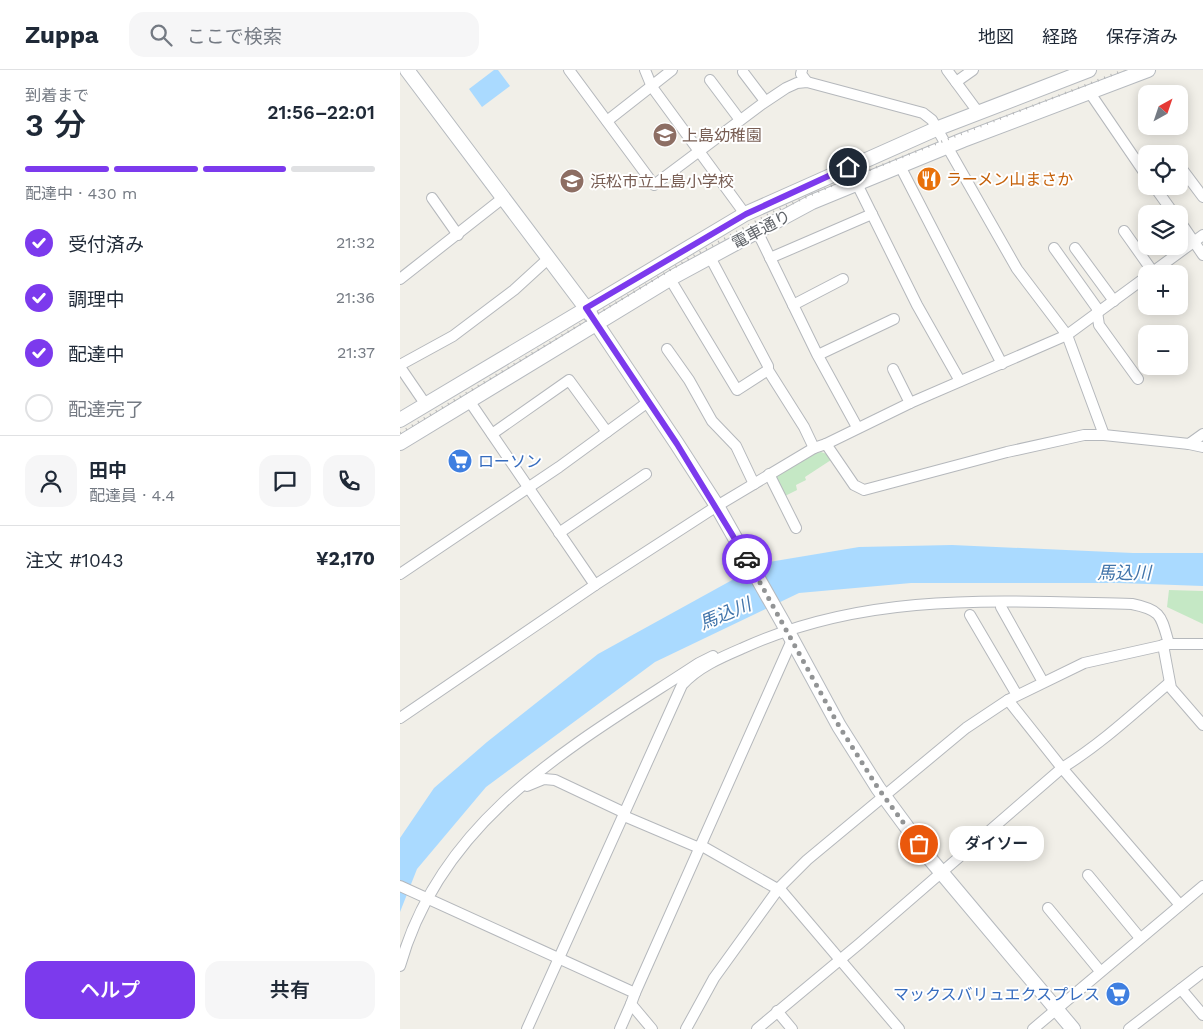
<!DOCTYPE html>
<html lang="ja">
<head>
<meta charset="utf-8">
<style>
  body { margin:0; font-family:"Work Sans","Noto Sans JP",sans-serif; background:#f6f6f7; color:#1f2937; height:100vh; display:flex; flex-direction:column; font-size:19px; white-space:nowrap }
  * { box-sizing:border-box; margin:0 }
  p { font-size:16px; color:#747a83 }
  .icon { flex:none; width:28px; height:28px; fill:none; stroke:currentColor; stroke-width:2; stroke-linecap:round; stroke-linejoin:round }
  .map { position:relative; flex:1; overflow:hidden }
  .details { display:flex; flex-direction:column; background:#fff; width:400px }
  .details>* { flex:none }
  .needle { width:32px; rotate:40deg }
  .buttons { position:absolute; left:738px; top:15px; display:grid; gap:10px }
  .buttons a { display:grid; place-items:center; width:50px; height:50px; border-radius:10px; background:#fff; box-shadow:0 2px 12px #0003; font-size:25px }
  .pin { position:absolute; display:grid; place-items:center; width:42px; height:42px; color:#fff; margin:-21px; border:2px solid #fff; border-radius:50%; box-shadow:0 1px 5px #0007 }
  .courier { position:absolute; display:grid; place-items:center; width:50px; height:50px; margin:-25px; border:4px solid #7c3aed; border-radius:50%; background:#fff; color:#222; box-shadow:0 1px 6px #0007 }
  .bubble { position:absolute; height:35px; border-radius:15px; background:#fff; box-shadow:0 2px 12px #0003; font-size:16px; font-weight:600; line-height:35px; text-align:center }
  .head em { font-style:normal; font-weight:600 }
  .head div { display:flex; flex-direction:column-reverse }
  .head { display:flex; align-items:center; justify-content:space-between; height:85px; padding:0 25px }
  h1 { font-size:32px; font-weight:600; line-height:38px }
  .bar { display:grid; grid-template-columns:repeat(4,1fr); gap:8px 5px; align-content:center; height:60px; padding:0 25px }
  .bar i { height:6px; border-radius:4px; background:#e0e1e3 }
  .bar .on { background:#7c3aed }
  .bar p { grid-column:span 4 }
  .line { display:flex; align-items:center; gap:12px; padding:0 25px; border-top:1px solid #e0e1e3 }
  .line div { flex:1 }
  .round { display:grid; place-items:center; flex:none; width:52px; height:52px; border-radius:15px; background:#f6f6f7 }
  ol { padding:0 25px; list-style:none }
  li { display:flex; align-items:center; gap:15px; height:55px }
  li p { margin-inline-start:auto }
  li .icon { padding:5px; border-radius:50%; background:#7c3aed; color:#fff; stroke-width:4 }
  li:last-child { color:#747a83 }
  li i { width:28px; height:28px; border:2px solid #e0e1e3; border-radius:50% }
  .action { display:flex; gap:10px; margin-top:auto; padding:10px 25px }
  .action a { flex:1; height:58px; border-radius:15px; background:#7c3aed; color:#fff; font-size:20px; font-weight:600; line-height:58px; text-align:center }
  .action a+a { background:#f6f6f7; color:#1f2937 }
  header { display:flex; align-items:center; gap:30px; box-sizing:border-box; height:70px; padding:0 25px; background:#fff; border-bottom:1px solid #e0e1e3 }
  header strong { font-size:24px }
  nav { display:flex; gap:28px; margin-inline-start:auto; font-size:18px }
  .search { width:350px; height:45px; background:#f6f6f7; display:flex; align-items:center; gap:12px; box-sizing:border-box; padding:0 18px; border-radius:15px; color:#747a83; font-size:19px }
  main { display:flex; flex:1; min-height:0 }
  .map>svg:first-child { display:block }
  .green { fill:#c5e8c5 }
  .water { fill:#aadaff }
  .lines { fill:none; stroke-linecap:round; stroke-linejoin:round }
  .street-casing { stroke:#b5b8bc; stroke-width:12 }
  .secondary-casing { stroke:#b6babf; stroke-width:16 }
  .street { stroke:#fff; stroke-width:10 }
  .secondary { stroke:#fff; stroke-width:14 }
  .rail { stroke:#b6b7b8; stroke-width:2.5; stroke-dasharray:1 6; stroke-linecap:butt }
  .done { stroke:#929495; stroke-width:5; stroke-dasharray:0 9 }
  .route { stroke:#7c3aed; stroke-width:6 }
  .labels { text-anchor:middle; stroke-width:4; stroke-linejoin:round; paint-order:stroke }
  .education-label { font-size:16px; fill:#785e54; stroke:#fff; text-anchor:start }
  .food-label { font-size:16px; fill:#c56008; stroke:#fff; text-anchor:start }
  .street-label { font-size:16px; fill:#5f6368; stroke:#fff }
  .shop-label { font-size:16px; fill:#366cbe; stroke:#fff; text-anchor:start }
  .water-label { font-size:18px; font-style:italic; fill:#4174aa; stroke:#fff }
</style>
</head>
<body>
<header>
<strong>Zuppa</strong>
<div class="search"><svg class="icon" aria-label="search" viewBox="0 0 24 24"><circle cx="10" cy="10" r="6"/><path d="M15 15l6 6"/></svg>ここで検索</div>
<nav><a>地図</a><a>経路</a><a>保存済み</a></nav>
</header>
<main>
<section class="details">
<div class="head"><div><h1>3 分</h1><p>到着まで</p></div><em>21:56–22:01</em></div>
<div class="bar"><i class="on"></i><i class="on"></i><i class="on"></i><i></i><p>配達中 · 430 m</p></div>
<ol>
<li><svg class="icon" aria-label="check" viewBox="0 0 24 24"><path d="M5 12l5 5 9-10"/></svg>受付済み<p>21:32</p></li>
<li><svg class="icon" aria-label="check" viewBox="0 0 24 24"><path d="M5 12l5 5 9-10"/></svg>調理中<p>21:36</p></li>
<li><svg class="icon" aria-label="check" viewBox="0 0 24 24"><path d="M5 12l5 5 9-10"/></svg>配達中<p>21:37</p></li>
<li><i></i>配達完了</li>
</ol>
<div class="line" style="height:90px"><a class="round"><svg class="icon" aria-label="person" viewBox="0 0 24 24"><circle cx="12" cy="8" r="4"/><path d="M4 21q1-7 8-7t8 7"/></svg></a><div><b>田中</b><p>配達員 · 4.4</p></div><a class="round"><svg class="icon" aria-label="chat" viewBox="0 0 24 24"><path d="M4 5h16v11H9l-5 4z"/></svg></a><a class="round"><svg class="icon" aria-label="phone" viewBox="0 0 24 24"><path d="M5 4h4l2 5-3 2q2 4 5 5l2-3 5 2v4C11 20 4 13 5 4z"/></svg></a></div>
<div class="line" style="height:65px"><div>注文 #1043</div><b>¥2,170</b></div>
<div class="action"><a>ヘルプ</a><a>共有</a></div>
</section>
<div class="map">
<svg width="803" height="959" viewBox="0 0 803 959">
  <rect width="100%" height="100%" fill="#f1efe8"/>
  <g class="green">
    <path d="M421,382l6,2 4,6 -26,17 1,3 -10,5 1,5 -12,6 -9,-20 40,-23z"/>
    <path d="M769,520l34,1v33l-36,-17z"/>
  </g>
  <g class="water">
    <path d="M94,0h4l12,16 -28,21 -13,-18z"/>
    <path d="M552,475l181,8h70v33l-84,-3h-208l-112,10 -144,69 -169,125 -69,82 -17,43v-74l34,-50 53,-46 111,-88 165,-91 96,-16z"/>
  </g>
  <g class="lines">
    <defs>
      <g id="street">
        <path d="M169,0l85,115 108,-81 24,-16 11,-5 10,-1 116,31 9,7 85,149 50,66 37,100"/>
        <path d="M245,0l7,17 93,127"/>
        <path d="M402,0l-1,4 6,8"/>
        <path d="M547,0l31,42"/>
        <path d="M343,2l22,29"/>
        <path d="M310,10l30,40"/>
        <path d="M556,12l17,-12"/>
        <path d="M690,23l56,82"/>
        <path d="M207,51l65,-51"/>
        <path d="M500,96l102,198"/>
        <path d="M782,99l21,28"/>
        <path d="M457,114l60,121 43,76"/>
        <path d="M754,116l20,28"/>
        <path d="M32,128l26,37"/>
        <path d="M779,150l24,35"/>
        <path d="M357,161l60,123 40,73"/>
        <path d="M724,161l29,41"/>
        <path d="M654,178l45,63"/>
        <path d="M675,178l39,53"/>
        <path d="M310,187l58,109v4l36,57 10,21"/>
        <path d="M370,188l102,-44"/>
        <path d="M750,204l53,-39"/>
        <path d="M0,209l103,-81"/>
        <path d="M270,209l67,111 31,-20"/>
        <path d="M393,235l50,-26"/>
        <path d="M697,242l2,13 39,54"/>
        <path d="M267,279l22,31 23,41 24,25 18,38"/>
        <path d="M418,285l76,-36"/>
        <path d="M0,295l53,-29 61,-46 35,-32"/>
        <path d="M0,297l26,38"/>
        <path d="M493,299l17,34"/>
        <path d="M70,332l125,183"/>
        <path d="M92,364l77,-54 38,52"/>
        <path d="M426,374l28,41 10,5 143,-38 77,-17h20l85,9 14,-10"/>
        <path d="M789,374l14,3"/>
        <path d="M369,404l27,54"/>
        <path d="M159,463l87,-59"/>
        <path d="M0,504l159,-107 89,-65"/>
        <path d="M601,537l42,75"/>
        <path d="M570,545l47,80"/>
        <path d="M763,575l8,43 32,37"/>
        <path d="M608,630l54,68 118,137"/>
        <path d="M0,648l195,-133 122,-79 97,-58 12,-4 84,-41 157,-68 79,-58"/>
        <path d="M127,716l17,-7 11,1 70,33"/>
        <path d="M224,746l73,31 5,-1 72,41 3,3"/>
        <path d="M688,805l52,63"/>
        <path d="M0,816l235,107 -4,11 21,25"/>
        <path d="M379,818l120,141"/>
        <path d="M648,838l52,63"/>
        <path d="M0,896c42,-151 177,-223 299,-303l14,-7"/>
        <path d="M781,919l22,26"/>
        <path d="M235,923l157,-353"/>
        <path d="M377,941l15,18"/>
        <path d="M127,959l155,-344c16,-18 40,-28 61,-37 125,-57 256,-47 389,-44 30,6 29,12 37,40"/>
        <path d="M220,959l11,-25"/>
        <path d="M286,959l28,-51 65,-90 28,-28 159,-132 42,-28 76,-37 85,-19h34"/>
        <path d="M357,959l102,-85 203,-176c39,-24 72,-55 107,-85"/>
        <path d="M633,959l170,-143"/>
        <path d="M729,959l74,-57"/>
      </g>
      <g id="secondary">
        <path d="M7,0l179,238 91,136 40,62 65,115 57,105 39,62 53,72 142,169"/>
        <path d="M0,350l345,-206 191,-85 153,-59"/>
        <path d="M0,373l273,-166 139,-75 151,-62 185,-70"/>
      </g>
    </defs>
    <use href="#street" class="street-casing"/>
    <use href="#secondary" class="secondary-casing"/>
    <use href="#street" class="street"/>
    <use href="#secondary" class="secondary"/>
    <path class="rail" d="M0,363l295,-178 76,-42 78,-35 275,-108"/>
  </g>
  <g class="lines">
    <path class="done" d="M347,489l92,167 39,62 41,56"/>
    <path class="route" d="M347,489l-70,-115 -91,-136 160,-94 102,-47"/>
  </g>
  <defs>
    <symbol id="school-disc" viewBox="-11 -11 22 22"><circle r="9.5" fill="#8d6e63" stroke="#fff"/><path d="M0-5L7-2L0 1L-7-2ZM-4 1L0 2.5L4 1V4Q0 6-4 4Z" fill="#fff"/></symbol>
    <symbol id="restaurant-disc" viewBox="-11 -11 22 22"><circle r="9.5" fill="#e8710a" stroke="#fff"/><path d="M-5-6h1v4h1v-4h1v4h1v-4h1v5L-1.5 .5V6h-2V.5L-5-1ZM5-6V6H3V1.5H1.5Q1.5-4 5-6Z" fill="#fff"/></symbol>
    <symbol id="supermarket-disc" viewBox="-11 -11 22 22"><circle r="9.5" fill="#3f7fe0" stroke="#fff"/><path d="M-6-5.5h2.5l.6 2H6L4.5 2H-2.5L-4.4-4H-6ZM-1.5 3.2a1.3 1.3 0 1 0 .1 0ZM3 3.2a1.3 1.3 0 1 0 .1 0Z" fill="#fff"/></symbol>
  </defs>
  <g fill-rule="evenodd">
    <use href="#school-disc" x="251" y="51" width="28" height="28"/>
    <use href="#restaurant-disc" x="515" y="95" width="28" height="28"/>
    <use href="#school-disc" x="158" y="97" width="28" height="28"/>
    <use href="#supermarket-disc" x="46" y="377" width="28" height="28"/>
    <use href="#supermarket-disc" x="704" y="910" width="28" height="28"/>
  </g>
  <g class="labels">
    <g class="education-label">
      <text x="282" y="71">上島幼稚園</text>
      <text x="190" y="117">浜松市立上島小学校</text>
    </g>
    <g class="food-label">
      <text x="546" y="115">ラーメン山まさか</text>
    </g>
    <g class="street-label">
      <text transform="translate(361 159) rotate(-28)" y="6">電車通り</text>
    </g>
    <g class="shop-label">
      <text x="78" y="397">ローソン</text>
      <text x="700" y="930" text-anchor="end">マックスバリュエクスプレス</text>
    </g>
    <g class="water-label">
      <text x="724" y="509">馬込川</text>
      <text transform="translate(325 544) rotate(-23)" y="6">馬込川</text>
    </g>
  </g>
</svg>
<div class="buttons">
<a><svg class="needle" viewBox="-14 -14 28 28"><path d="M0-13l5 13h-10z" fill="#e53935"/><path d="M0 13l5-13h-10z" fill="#747a83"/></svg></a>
<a><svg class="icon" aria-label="locate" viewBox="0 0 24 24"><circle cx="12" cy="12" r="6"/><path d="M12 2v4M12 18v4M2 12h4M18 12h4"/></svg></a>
<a><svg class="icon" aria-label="layers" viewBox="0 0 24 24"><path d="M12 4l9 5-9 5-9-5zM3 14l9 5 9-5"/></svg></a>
<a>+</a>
<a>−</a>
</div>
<div class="pin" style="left:519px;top:774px;background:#ea580c"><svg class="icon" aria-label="bag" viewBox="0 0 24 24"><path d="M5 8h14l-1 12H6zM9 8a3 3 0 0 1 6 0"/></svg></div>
<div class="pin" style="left:448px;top:97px;background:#1f2937"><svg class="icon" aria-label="home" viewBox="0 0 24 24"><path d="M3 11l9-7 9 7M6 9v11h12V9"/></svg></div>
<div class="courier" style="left:347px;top:489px"><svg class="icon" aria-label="car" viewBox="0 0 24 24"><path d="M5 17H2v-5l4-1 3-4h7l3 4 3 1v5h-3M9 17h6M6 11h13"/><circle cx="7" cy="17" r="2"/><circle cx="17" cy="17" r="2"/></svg></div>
<div class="bubble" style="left:549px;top:756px;width:95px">ダイソー</div>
</div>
</main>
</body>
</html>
